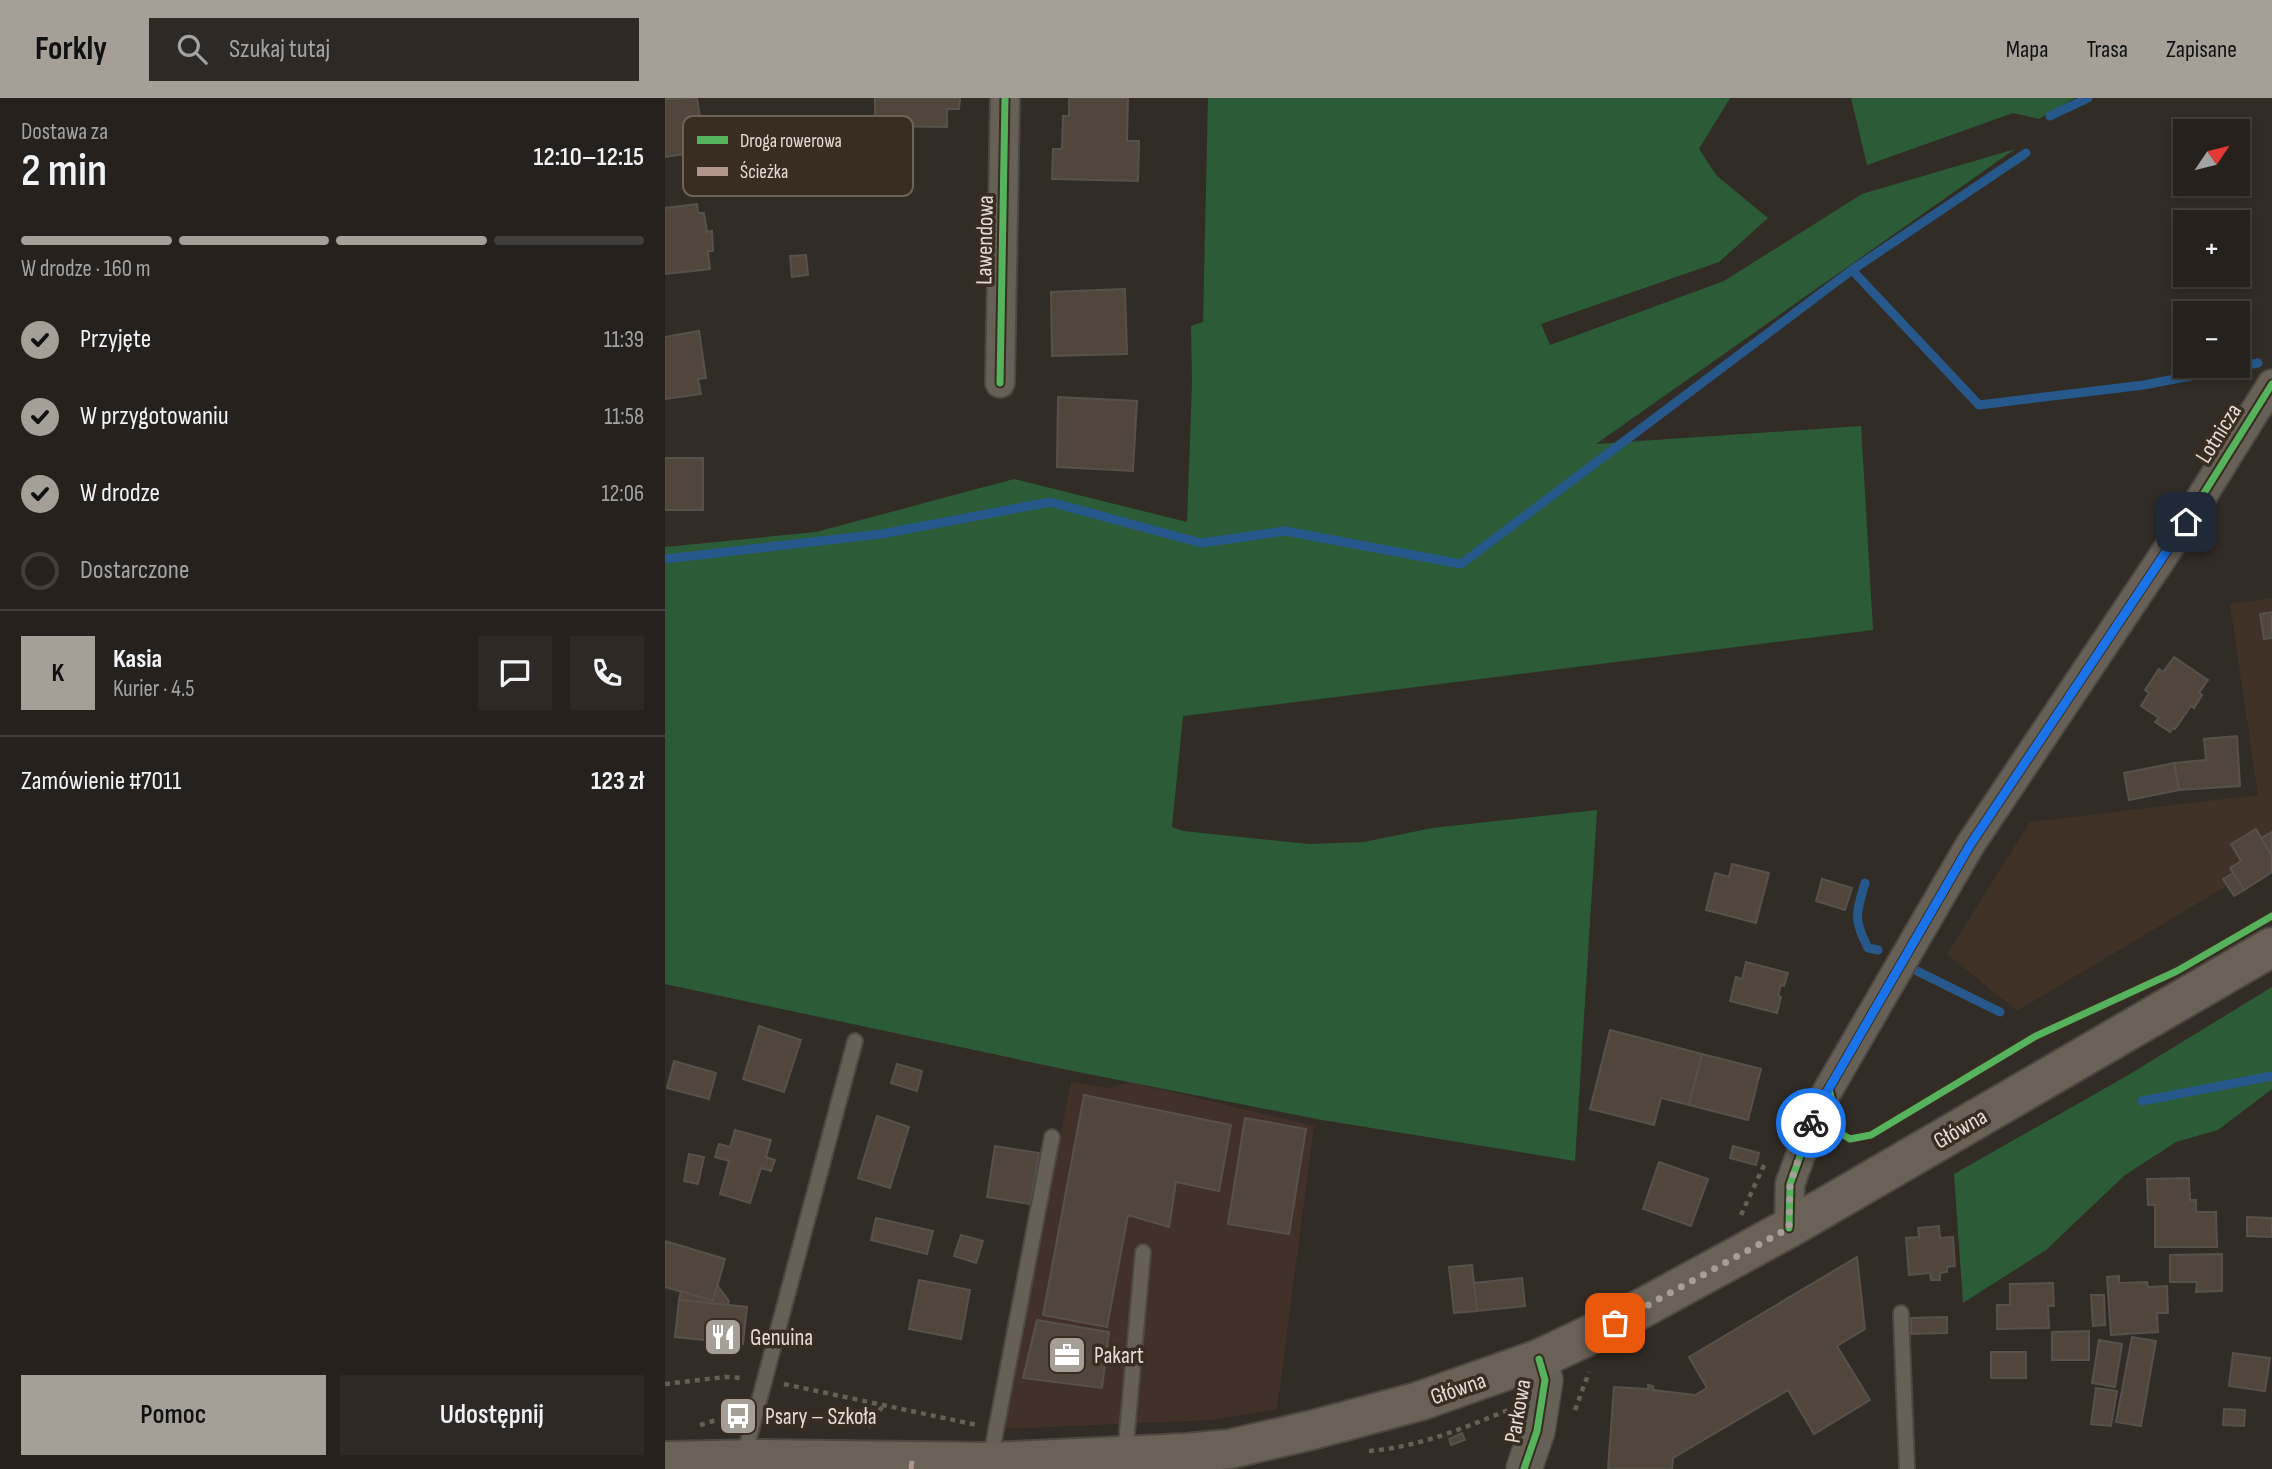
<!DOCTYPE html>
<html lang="pl">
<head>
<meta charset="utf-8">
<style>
  body { margin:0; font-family:"Sofia Sans Condensed",sans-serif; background:#2e2925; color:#f1f3f6; height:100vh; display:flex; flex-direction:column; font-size:26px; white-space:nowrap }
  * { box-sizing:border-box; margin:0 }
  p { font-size:23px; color:#a4a3a3 }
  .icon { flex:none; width:38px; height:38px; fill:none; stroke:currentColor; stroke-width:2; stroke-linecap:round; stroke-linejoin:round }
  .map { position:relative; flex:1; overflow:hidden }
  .panel { display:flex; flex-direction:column; background:#26211c; width:665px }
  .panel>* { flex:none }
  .needle { width:46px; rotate:55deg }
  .controls { position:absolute; left:1508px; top:21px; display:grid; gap:14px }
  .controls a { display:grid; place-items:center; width:77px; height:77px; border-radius:0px; background:#26211c; box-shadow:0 4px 10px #0003,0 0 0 2px #423e3b; font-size:35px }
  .pin { position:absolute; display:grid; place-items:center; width:60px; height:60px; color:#fff; margin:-30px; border-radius:14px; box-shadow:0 4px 10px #0006 }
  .courier { position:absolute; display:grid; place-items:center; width:70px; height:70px; margin:-35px; border:5px solid #1a73e8; border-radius:50%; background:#fff; color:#222; box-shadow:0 2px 9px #0007 }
  .overview em { font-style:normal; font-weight:600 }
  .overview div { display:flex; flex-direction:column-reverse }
  .overview { display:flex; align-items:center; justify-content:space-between; height:119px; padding:0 21px }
  h1 { font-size:46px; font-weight:600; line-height:52px }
  .bar { display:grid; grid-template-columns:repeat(4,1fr); gap:10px 7px; align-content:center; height:84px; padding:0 21px }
  .bar i { height:9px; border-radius:5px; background:#423e3b }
  .bar .selected { background:#a69f98 }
  .bar p { grid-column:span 4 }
  .line { display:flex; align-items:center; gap:18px; padding:0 21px; border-top:2px solid #423e3b }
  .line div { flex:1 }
  .round { display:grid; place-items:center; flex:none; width:74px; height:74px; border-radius:0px; background:#2e2925 }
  ol { padding:0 21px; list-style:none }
  li { display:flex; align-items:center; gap:21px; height:77px }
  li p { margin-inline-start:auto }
  li .icon { padding:7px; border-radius:50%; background:#a69f98; color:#111; stroke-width:4 }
  li:last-child { color:#a4a3a3 }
  li i { width:38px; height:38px; border:4px solid #423e3b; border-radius:50% }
  .cta { display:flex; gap:14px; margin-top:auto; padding:14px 21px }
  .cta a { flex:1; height:80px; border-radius:0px; background:#a69f98; color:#111; font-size:28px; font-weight:600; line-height:80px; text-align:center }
  .cta a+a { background:#2e2925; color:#f1f3f6 }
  header { display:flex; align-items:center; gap:42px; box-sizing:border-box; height:98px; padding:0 35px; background:#a69f98; color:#111 }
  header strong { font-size:33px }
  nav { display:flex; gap:38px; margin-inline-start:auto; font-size:24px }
  .search { width:490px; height:63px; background:#2e2925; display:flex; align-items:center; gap:18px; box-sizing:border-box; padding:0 24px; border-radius:0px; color:#a4a3a3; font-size:26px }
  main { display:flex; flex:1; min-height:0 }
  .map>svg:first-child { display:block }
  .commercial { fill:#423129 }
  .industrial { fill:#403226 }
  .green { fill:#2c5c37 }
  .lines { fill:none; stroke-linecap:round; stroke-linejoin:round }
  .stream { stroke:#27588b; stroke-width:9 }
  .building { fill:#51463b; stroke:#57514c; stroke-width:2 }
  .service-casing { stroke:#4e4843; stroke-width:18 }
  .minor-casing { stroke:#4e4843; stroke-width:32 }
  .tertiary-casing { stroke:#4e4843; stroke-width:38 }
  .secondary-casing { stroke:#4e4843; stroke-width:42 }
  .path { stroke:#655f58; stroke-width:4.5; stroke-dasharray:5 5; stroke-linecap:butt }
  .service { stroke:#676057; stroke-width:14 }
  .minor { stroke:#676057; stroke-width:28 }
  .tertiary { stroke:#676057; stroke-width:35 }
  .secondary { stroke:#6a6256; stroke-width:38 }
  .quiet { stroke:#b2968c; stroke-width:5; stroke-dasharray:10 5; stroke-linecap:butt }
  .cycleway-casing { stroke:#382d20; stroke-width:11 }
  .cycleway { stroke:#56b35d; stroke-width:7 }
  .done { stroke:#a69f98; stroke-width:7; stroke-dasharray:0 12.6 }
  .route { stroke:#1a73e8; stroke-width:9 }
  .labels { text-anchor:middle; stroke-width:7; stroke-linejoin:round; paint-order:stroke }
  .street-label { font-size:23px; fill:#e5ddd5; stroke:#382d20 }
  .poi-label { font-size:23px; fill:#e5ddd5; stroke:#382d20; text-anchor:start }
  .key { fill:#382d20; stroke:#6c6256; stroke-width:2 }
  .key-label { font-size:19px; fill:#e5ddd5 }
</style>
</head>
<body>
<header>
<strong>Forkly</strong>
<div class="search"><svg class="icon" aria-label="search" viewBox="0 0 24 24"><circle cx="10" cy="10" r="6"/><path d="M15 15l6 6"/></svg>Szukaj tutaj</div>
<nav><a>Mapa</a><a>Trasa</a><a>Zapisane</a></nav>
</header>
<main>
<section class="panel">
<div class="overview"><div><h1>2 min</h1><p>Dostawa za</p></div><em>12:10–12:15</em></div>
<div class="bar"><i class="selected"></i><i class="selected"></i><i class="selected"></i><i></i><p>W drodze · 160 m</p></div>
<ol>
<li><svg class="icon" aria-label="check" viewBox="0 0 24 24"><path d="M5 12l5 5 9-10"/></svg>Przyjęte<p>11:39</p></li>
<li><svg class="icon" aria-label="check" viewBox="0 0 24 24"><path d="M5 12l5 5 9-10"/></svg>W przygotowaniu<p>11:58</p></li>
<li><svg class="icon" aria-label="check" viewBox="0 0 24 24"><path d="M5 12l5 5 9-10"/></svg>W drodze<p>12:06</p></li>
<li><i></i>Dostarczone</li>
</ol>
<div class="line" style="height:126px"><b class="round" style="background:#a69f98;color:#111">K</b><div><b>Kasia</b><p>Kurier · 4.5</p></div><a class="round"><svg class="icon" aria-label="chat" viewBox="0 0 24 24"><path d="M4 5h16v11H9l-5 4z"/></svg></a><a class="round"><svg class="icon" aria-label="phone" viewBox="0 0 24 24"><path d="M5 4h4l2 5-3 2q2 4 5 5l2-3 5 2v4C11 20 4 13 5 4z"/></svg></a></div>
<div class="line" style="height:91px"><div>Zamówienie #7011</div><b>123 zł</b></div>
<div class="cta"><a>Pomoc</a><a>Udostępnij</a></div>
</section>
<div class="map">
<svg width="1607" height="1371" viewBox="0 0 1607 1371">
  <rect width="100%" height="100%" fill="#322c26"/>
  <path class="commercial" d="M406,984l37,6 22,-6 184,44 -37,283 -66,11 -208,9z"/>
  <path class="industrial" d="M1607,500v261l-255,152 -70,-57 83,-132 228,-27 -28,-191z"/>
  <g class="green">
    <path d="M543,0h522l-31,51 18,27 51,42 -49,44 -178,62 9,21 174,-64 138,-87 153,-45 -419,295 265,-18 12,204 -690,86 -11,111 11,4 126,13 55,-2 68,-14 165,-18 -22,351 -253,-41 -254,-50 -403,-86v-437l151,-15 198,-53 173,43 5,-139 -1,-57 12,-4z"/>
    <path d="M1186,0h224l-36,21 -26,-6 -146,52z"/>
    <path d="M1607,889v102l-54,41 -42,12 -51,33 -79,75 -83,53 -9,-129 171,-97z"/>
  </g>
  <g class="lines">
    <g class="stream">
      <path d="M1385,18l38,-18"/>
      <path d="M1187,172l127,135 165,-20 114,-22"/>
      <path d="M0,461l216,-25 169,-32 151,41 84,-12 176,33 391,-294 174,-117"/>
      <path d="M1200,785c-9,31 -12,36 3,65l10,2"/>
      <path d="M1252,873l83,41"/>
      <path d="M1477,1003l130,-25"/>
    </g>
  </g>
  <g class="building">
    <path d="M32,0l8,53 -40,6v-58z"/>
    <path d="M210,0h85l-1,11h-12v18l-72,-1z"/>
    <path d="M404,0h59l-1,43h12l-1,40 -86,-2 1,-30h9l1,-33h6z"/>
    <path d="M32,106l1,9h6l3,19 5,-1 1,20h-5l2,18 -45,5v-66z"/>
    <path d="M141,157l2,20 -16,2 -2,-21z"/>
    <path d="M460,191l2,65 -75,2 -1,-64z"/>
    <path d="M34,233l7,47 -8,1 3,15 -36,5v-62z"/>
    <path d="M393,299l79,4 -4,70 -76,-4z"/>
    <rect x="0" y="360" width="38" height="52"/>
    <path d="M1607,514v26l-8,1 -4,-25z"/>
    <path d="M1509,559l34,23 -9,13 3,2 -8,13 -3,-2 -16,23 -2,-1 -3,4 -15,-10 4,-4 -18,-12 8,-13 -4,-3 14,-21 4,3z"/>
    <path d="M1572,638l3,50 -61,4 -5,-27 32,-3 -2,-21z"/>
    <path d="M1509,665l5,27 -50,10 -5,-27z"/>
    <path d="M1591,731l16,27v16l-28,18 -14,-22 11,-7 -10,-17z"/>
    <path d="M1607,734v24l-11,-18z"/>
    <path d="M1067,766l37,9 -13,50 -50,-13 9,-37 14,4z"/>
    <path d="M1568,775l11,17 -10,6 -11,-17z"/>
    <path d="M1157,781l30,9 -7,22 -29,-9z"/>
    <path d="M1081,864l42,11 -4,13 -3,-1 -3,11 3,1 -4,16 -47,-12 6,-24 6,2z"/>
    <path d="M94,928l42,14 -17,52 -41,-13z"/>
    <path d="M945,932l92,24 -13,51 -28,-7 -7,27 -64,-16z"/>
    <path d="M1037,956l59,15 -13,51 -59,-15z"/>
    <path d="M9,963l42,12 -7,26 -42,-11z"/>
    <path d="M232,966l25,7 -5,20 -26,-8z"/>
    <path d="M419,997l147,30 -12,66 -43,-9 -7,45 -41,-12 -21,112 -64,-12z"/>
    <path d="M212,1018l32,11 -19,61 -32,-10z"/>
    <path d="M580,1020l61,11 -17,105 -61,-10z"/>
    <path d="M70,1032l36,10 -5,17 9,3 -4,11 -10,-3 -11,35 -30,-9 9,-33 -14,-4 4,-13 11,3z"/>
    <path d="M330,1048l44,7 -9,51 -43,-7z"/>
    <path d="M1068,1048l26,7 -3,12 -26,-7z"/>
    <path d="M24,1056l15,3 -6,27 -14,-3z"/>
    <path d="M994,1064l49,17 -17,47 -48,-17z"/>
    <path d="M1524,1080l1,22h6v12h20l1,35h-62v-42h-7l-1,-26z"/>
    <path d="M1582,1119l25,1v19l-25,-1z"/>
    <path d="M211,1120l57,13 -6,23 -56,-14z"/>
    <path d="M1274,1128l1,12 13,-1 2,29 -8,1v5l-7,1v7h-9l-1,-7 -21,2 -3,-37 13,-1 -1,-9z"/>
    <path d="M296,1137l22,6 -7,22 -22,-7z"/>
    <path d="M0,1143l60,18 -12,42 -48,-14z"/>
    <path d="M1557,1156v37l-26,1 1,-10h-27v-27z"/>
    <path d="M1192,1159l8,72 -28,17 33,54 -56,34 -26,-44 -115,68 -1,11h-64l6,-82 34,2v-4l5,1v4l42,5 12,-7 -18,-31z"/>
    <path d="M807,1167l5,46 -23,2 -5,-46z"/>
    <path d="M1454,1178v7l28,-1 1,5 19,-1 1,27h-11l1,19 -47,3 -4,-58z"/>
    <path d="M857,1180l3,28 -48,5 -3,-28z"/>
    <path d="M254,1182l51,10 -9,49 -52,-10z"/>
    <path d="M1388,1185l1,23h-6l1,22 -52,1v-24h13v-21z"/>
    <path d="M52,1187l12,16 -1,4 -49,-5 2,-9 32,10z"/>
    <path d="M1426,1197h13l1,30 -12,1z"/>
    <path d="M14,1202l68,7 -4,37 -68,-7z"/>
    <path d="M1282,1219v16l-36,1v-16z"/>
    <path d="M372,1222l72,12 -7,56 -79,-10z"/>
    <path d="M1424,1233v29h-37v-28z"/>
    <path d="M1467,1239l24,4 -15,85 -25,-4z"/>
    <path d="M1434,1242l23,4 -7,43 -23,-4z"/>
    <rect x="1326" y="1254" width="35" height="26"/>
    <path d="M1568,1255l37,5 -5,33 -36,-5z"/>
    <path d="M1431,1290l21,3 -6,35 -20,-2z"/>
    <path d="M1559,1311l21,1 -1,16 -21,-1z"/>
    <path d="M797,1335l3,7 -14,5 -2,-6z"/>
  </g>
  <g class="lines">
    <defs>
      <g id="service">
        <path d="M1236,1215l6,156"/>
        <path d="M460,1357l18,-203"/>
        <path d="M79,1359l111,-416"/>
        <path d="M325,1363l62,-324"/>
      </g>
      <g id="minor">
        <path d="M335,285l5,-285"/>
        <path d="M1124,1130l1,-44 27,-75 153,-264 216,-323 86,-138"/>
      </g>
      <path id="tertiary" d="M859,1371l13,-38 8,-51 -6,-21"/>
      <path id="secondary" d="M0,1363l95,-2 230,3 196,-9 44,-4 82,-19 108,-29 119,-42 76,-36 174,-95 483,-281"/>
    </defs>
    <use href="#service" class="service-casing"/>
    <use href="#minor" class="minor-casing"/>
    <use href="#tertiary" class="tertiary-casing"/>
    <use href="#secondary" class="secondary-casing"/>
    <g class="path">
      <path d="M1076,1117l24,-52"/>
      <path d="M0,1286l60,-7 19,1"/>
      <path d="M119,1286l193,41"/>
      <path d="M910,1312l14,-38"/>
      <path d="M111,1323l26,2"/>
      <path d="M35,1327l13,-4 19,-1"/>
      <path d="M203,1329l14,-20"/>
      <path d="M704,1353c49,-4 93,-22 139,-41"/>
    </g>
    <use href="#service" class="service"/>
    <use href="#minor" class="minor"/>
    <use href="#tertiary" class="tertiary"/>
    <use href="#secondary" class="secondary"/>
    <path class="quiet" d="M246,1371l1,-8"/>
    <defs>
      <g id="cycleway">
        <path d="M335,285l5,-285"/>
        <path d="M1164,991l11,44 10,6 21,-4 165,-99 141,-65 95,-55"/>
        <path d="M1124,1130l1,-44 27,-75 153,-264 216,-323 86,-138"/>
        <path d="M859,1371l13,-38 8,-51 -6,-21"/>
      </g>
    </defs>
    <use href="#cycleway" class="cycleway-casing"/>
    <use href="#cycleway" class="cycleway"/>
  </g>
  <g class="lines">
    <path class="done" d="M950,1225l174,-95 1,-44 21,-61"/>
    <path class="route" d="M1146,1025l6,-14 153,-264 216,-323"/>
  </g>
  <defs>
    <symbol id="restaurant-square" viewBox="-11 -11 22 22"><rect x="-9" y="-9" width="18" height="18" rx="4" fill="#a69f98" stroke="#382d20"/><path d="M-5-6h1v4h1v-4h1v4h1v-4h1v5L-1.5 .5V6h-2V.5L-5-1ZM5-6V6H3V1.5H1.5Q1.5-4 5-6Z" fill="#fff"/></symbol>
    <symbol id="office-square" viewBox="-11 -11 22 22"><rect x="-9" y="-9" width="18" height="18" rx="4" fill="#a69f98" stroke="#382d20"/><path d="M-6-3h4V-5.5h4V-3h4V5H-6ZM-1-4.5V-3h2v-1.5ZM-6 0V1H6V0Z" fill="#fff"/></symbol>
    <symbol id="bus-square" viewBox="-11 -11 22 22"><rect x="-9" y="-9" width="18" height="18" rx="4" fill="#a69f98" stroke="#382d20"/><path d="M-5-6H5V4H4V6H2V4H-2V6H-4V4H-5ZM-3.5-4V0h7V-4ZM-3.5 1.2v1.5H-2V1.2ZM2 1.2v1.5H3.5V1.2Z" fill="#fff"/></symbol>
  </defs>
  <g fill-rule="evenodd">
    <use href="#restaurant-square" x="36" y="1217" width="44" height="44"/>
    <use href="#office-square" x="380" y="1235" width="44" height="44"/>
    <use href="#bus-square" x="51" y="1296" width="44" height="44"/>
  </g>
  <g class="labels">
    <g class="street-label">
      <text transform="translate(319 142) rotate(-89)" y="8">Lawendowa</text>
      <text transform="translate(1553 335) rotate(-58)" y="8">Lotnicza</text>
      <text transform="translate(1295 1030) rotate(-30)" y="8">Główna</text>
      <text transform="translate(793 1290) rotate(-19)" y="8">Główna</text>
      <text transform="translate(852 1313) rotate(-80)" y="8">Parkowa</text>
    </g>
    <g class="poi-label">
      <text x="85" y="1247">Genuina</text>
      <text x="429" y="1265">Pakart</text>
      <text x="100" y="1326">Psary – Szkoła</text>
    </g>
  </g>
  <rect x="18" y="18" width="230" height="80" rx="10" class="key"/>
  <rect x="32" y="38" width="31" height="8" fill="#56b35d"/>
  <rect x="32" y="69" width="31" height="9" fill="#b2968c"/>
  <g class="key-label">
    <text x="75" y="49">Droga rowerowa</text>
    <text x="75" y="80">Ścieżka</text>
  </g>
</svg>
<div class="controls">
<a><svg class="needle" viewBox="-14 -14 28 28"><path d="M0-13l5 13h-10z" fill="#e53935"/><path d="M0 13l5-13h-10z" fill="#a4a3a3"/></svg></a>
<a>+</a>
<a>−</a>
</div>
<div class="pin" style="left:950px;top:1225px;background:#ea580c"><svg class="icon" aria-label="bag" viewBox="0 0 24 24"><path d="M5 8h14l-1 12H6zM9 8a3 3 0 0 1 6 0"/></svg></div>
<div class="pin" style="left:1521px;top:424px;background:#1f2937"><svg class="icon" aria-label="home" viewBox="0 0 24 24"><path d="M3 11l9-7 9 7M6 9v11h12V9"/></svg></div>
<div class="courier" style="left:1146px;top:1025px"><svg class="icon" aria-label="bike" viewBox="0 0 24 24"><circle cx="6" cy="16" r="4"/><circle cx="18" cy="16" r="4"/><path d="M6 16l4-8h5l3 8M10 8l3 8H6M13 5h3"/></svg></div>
</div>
</main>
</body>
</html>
